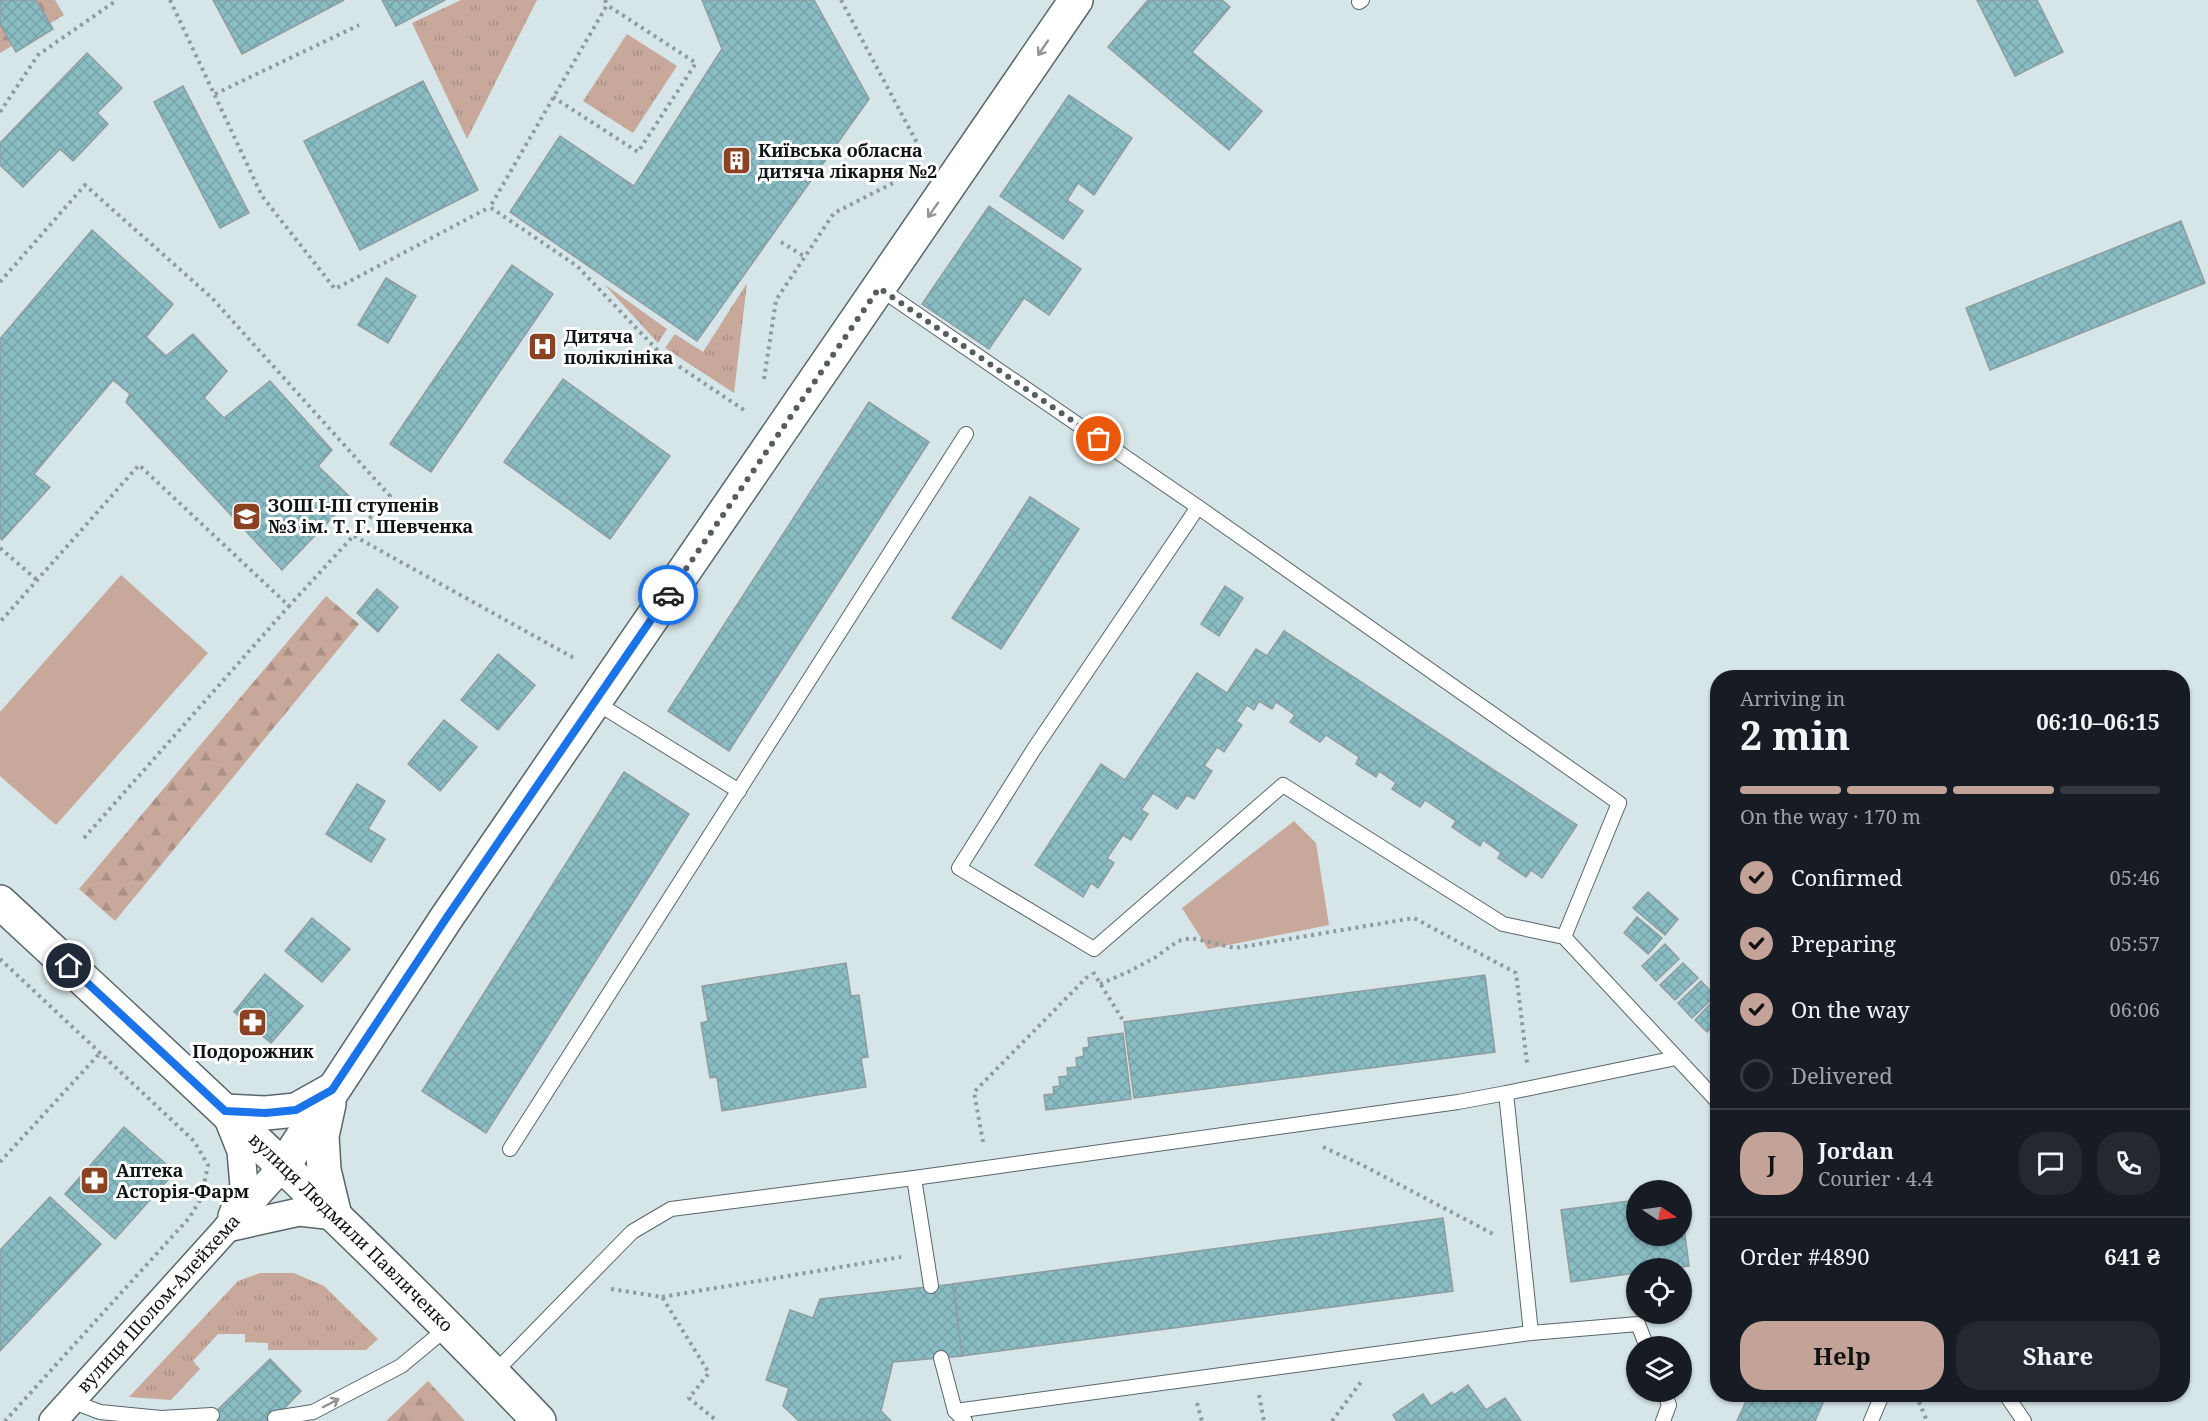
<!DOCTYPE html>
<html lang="en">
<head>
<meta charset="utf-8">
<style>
  body { margin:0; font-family:"Noto Serif",serif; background:#242831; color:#f1f3f6; height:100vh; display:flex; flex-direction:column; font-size:22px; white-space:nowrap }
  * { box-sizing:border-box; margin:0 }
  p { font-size:20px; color:#9ea1a6 }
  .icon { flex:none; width:33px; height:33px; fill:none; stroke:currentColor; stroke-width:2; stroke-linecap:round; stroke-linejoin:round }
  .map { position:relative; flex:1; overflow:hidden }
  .sheet { position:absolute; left:1710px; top:670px; width:480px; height:732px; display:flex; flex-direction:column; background:#171b24; border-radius:24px; box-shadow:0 2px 4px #0004 }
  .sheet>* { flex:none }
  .needle { width:39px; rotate:103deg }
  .tools { position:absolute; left:1626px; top:1180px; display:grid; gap:12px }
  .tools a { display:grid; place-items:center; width:66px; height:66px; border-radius:50%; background:#171b24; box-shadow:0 2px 4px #0004; font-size:30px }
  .pin { position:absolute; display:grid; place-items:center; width:51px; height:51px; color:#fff; margin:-26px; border:3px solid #fff; border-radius:50%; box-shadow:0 2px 6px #0007 }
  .courier { position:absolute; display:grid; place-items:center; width:60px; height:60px; margin:-30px; border:4px solid #1a73e8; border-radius:50%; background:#fff; color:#222; box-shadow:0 2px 8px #0007 }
  .summary em { font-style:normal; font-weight:700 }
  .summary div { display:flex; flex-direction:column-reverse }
  .summary { display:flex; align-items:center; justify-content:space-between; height:102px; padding:0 30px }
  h1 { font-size:39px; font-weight:700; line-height:45px }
  .bar { display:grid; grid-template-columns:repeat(4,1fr); gap:9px 6px; align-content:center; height:72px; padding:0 30px }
  .bar i { height:8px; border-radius:4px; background:#363941 }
  .bar .on { background:#c3a397 }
  .bar p { grid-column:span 4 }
  .line { display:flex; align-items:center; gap:15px; padding:0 30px; border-top:2px solid #363941 }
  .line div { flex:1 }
  .round { display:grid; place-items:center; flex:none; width:63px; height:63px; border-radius:24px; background:#242831 }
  ol { padding:0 30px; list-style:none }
  li { display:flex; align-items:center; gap:18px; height:66px }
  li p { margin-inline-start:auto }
  li .icon { padding:6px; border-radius:50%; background:#c3a397; color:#111; stroke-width:4 }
  li:last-child { color:#9ea1a6 }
  li i { width:33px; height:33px; border:3px solid #363941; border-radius:50% }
  .button { display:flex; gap:12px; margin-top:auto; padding:12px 30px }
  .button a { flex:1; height:69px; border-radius:24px; background:#c3a397; color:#111; font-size:24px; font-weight:700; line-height:69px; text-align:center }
  .button a+a { background:#242831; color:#f1f3f6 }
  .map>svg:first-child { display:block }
  .grass { fill:url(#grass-tufts) }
  .forest { fill:url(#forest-firs) }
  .park { fill:#c7a89b }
  .building { fill:url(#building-cross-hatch); stroke:#8f9d9f; stroke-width:1.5 }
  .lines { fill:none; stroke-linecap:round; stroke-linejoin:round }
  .service-casing { stroke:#596669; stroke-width:16 }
  .minor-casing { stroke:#596669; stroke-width:30 }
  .tertiary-casing { stroke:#596669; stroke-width:36 }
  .secondary-casing { stroke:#596669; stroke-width:36 }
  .path { stroke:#8f9a9c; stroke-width:4; stroke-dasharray:3 4.5; stroke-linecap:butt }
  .service { stroke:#fff; stroke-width:14 }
  .minor { stroke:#fff; stroke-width:27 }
  .tertiary { stroke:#fff; stroke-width:33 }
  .secondary { stroke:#fff; stroke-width:33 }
  .oneway { stroke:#939596 }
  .done { stroke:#555d5e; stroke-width:6; stroke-dasharray:0 10.8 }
  .route { stroke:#1a73e8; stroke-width:8 }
  .labels { text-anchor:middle; stroke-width:6; stroke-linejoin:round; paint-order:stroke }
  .poi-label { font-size:18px; font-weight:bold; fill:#0f1415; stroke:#fff; text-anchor:start }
  .street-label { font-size:18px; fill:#0f1415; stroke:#fff }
</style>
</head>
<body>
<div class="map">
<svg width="2208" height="1421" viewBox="0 0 2208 1421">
  <defs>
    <pattern id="grass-tufts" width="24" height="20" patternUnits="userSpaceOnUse" patternTransform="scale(1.5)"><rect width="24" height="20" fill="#c7a89b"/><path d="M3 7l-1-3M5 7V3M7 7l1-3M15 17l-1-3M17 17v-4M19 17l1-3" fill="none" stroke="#aa9085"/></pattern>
    <pattern id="forest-firs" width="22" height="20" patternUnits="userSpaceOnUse" patternTransform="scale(1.5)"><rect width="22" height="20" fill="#c7a89b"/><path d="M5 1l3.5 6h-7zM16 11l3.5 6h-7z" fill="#aa9085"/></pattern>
    <pattern id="building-cross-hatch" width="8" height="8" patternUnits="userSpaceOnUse" patternTransform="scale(1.5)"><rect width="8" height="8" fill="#8abcc4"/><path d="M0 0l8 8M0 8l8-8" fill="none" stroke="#76a1a8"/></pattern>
  </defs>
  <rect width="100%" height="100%" fill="#d6e5e7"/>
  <g class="grass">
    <path d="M461,0h76l-70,139 -55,-116z"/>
    <path d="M627,34l50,32 -44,67 -50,-32z"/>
    <path d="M747,283l-13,110 -69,-45 10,-14 28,18z"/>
    <path d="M604,284l63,45 -9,14z"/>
    <path d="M260,1273h34l30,13 54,53 -12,11h-98v-7l-23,-1v-8h-27l-25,27 7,8 -29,31 -42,-3 109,-116z"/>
  </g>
  <g class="forest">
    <path d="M0,0h55l9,15 -64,38z"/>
    <path d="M326,596l33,28 -244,297 -36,-32z"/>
    <path d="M428,1381l37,40h-79z"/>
  </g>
  <g class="park">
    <path d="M121,575l87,78 -152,172 -56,-49v-64z"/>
    <path d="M1294,821l22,22 13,82 -121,24 -26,-41z"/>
  </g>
  <g class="building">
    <path d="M0,0h36l17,29 -37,23 -16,-28z"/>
    <path d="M213,0h131l-102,54z"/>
    <path d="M382,0h63l-49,26z"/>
    <path d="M702,0h112l55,99 -172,242 -187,-129 50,-76 74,50 88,-137z"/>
    <path d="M1148,0h74l8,7 -38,45 70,59 -33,39 -121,-103z"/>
    <path d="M1977,0h60l26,52 -48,24z"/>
    <path d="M87,53l35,35 -25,25 11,11 -35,37 -13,-12 -37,38 -23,-22v-22z"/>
    <path d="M423,81l55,109 -118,60 -56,-109z"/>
    <path d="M183,86l66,127 -29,15 -66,-126z"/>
    <path d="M1069,95l63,43 -38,57 -16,-12 -11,17 16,11 -20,28 -63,-43z"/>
    <path d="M989,206l92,63 -32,46 -25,-17 -35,51 -67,-45z"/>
    <path d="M2181,221l24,62 -215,87 -24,-62z"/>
    <path d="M92,230l81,74 -27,33 20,19 27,-22 34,37 -23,27 20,20 46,-37 62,69 -14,16 33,32 -69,72 -156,-168 4,-8 -17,-14 -79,94 16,13 -48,53 -2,-2v-199z"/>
    <path d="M512,265l41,29 -122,178 -41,-28z"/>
    <path d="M386,278l30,18 -28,47 -30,-18z"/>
    <path d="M563,379l107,77 -60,83 -106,-77z"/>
    <path d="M869,402l60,40 -200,309 -61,-40z"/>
    <path d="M1030,497l49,32 -78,120 -49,-31z"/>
    <path d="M1225,586l18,12 -24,38 -18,-12z"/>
    <path d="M377,589l21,18 -20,25 -21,-19z"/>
    <path d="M1284,631l293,194 -35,53 -11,-8 -5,7 -28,-19 3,-5 -18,-13 -3,6 -28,-19 4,-6 -31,-21 -5,7 -28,-18 4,-6 -17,-12 -3,6 -20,-13 3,-7 -33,-22 -6,7 -30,-20 5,-7 -19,-13 -4,7 -13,-8 -5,9 -7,-5 -11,16 6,4 -18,27 -7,-5 -13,19 8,5 -18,28 -7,-4 -10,14 -24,-16 -12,17 7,4 -17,26 -8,-5 -16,23 7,5 -16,25 -7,-5 -8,14 -48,-32 66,-101 24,16 72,-107 30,20 29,-44 11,7z"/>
    <path d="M498,654l37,31 -37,45 -37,-30z"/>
    <path d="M444,720l33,27 -37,44 -32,-27z"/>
    <path d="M624,772l65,42 -203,319 -64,-42z"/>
    <path d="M357,784l28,17 -17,28 17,10 -14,23 -45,-28z"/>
    <path d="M1648,892l30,27 -13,16 -32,-27z"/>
    <path d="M1637,917l25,21 -14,16 -24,-21z"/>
    <path d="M312,918l38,31 -28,33 -37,-31z"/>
    <path d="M1665,944l14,15 -23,22 -14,-15z"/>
    <path d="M846,963l5,33 8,-1 9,62 -7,1 5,29 -144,24 -5,-34 -7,1 -9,-55 7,-2 -6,-35z"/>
    <path d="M1683,963l15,15 -23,22 -15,-15z"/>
    <path d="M265,974l38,32 -32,37 -37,-31z"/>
    <path d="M1485,975l10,77 -361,46 -10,-76z"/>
    <path d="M1701,981l14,15 -23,22 -14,-15z"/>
    <path d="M1714,1000l4,4v17l-11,11 -12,-12z"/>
    <path d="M1123,1033l8,66 -85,11 -2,-15 10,-1 -1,-7 7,-1 -1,-9 9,-1 -1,-8 10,-1 -1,-9 8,-2 -1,-8 6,-1 -1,-9z"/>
    <path d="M124,1127l51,45 -60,67 -50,-45z"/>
    <path d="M50,1197l51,47 -101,107v-101z"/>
    <path d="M1636,1200v36h46v-25l7,55 -21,3h-32v4l-65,9 -10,-72z"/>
    <path d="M1443,1218l10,73 -491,65 -9,-72z"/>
    <path d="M953,1284l9,72 -69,6 -12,49 10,10h-92l-16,-15 6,-18 -23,-8 24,-70 23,8 7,-19z"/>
    <path d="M270,1359l31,32 -29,30h-66z"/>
    <path d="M1468,1385l18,25 19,-12 16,23h-124l-4,-6 30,-21 8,12 21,-14 2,3z"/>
    <path d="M1749,1395h75l2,1 -11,25h-78z"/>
  </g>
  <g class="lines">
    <defs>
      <g id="service">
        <path d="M1359,2l3,-2"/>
        <path d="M879,288l319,219"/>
        <path d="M595,702l144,89"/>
        <path d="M1564,937l-61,-13 -220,-139 -189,164 -135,-81 75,-119 164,-242 421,296 -55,134 154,165"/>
        <path d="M1506,1093l170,-35"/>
        <path d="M510,1149l456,-715"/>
        <path d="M914,1178l17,108"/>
        <path d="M941,1358l14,53 10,10"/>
        <path d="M494,1373l138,-141 39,-23 243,-31 544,-76 48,-9 25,240 107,-9 9,23"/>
        <path d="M2006,1395l18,26"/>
        <path d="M71,1401l29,11 61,6 51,-3"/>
        <path d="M955,1411l576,-78"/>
        <path d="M275,1418l38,-6 88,-46 47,-39"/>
        <path d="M1663,1421l6,-16 -5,-13"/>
        <path d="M1871,1421l11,-26"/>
      </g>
      <g id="minor">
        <path d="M227,1116l14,35 3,35 -12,30"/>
        <path d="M227,1228l72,-16 36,4"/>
        <path id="s1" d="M53,1421l231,-256"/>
      </g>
      <g id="tertiary">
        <path d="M329,1104l-7,32 2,34 11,46"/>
        <path d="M225,1111l41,2 30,-3 34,-19"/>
        <path d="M284,1165l163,-248 629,-917"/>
      </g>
      <g id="secondary">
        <path id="s2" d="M0,902c183,170 367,338 539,519"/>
      </g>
    </defs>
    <use href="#service" class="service-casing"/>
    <use href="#minor" class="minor-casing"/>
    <use href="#tertiary" class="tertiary-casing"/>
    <use href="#secondary" class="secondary-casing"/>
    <g class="path">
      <path d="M170,0l92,196 73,93 155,-82"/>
      <path d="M605,0l2,5 -117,202 87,59 85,89 82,55"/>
      <path d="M841,0l84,158"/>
      <path d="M215,94l144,-69"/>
      <path d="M553,97l85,55 58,-89 -89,-58"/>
      <path d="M0,112l38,-57 79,-55"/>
      <path d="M781,242l24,15"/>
      <path d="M0,282l85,-97 127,113 178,198 -101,110 -150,-141 -139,157"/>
      <path d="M764,379l12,-79 58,-87 63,-32"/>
      <path d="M354,536l220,122"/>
      <path d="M0,548l37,32"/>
      <path d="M84,838l205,-232"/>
      <path d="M0,959l194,182 14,24 -7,34 -12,19 -184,203"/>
      <path d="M1093,972l31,50"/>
      <path d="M1100,984l28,-12 28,-15 22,-16 13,-3 44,10 179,-30 102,55 11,90"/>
      <path d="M983,1142l-9,-50 117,-119"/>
      <path d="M1323,1147l41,19 131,69"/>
      <path d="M0,1162l100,-109"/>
      <path d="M611,1289l51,8 47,76 -20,25 28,23"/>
      <path d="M662,1297l239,-40"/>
      <path d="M1259,1395l5,26"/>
      <path d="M1916,1395l11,26"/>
      <path d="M1197,1403l5,18"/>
      <path d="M1332,1421l29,-39"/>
    </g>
    <use href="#service" class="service"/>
    <use href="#minor" class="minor"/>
    <use href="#tertiary" class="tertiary"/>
    <use href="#secondary" class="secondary"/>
  </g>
  <defs><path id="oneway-shaft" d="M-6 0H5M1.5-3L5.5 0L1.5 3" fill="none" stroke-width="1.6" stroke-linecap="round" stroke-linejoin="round" transform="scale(1.5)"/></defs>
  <g class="oneway">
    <use href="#oneway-shaft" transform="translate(1043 48) rotate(124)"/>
    <use href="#oneway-shaft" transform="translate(933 210) rotate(125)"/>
    <use href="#oneway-shaft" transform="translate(331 1403) rotate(-27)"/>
  </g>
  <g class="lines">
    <path class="done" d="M668,595l211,-307 220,151"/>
    <path class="route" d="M69,966l156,145 41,2 30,-3 36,-20 115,-173 221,-322"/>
  </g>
  <defs>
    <symbol id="building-square" viewBox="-11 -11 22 22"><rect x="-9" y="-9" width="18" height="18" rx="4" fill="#8a4222" stroke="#fff"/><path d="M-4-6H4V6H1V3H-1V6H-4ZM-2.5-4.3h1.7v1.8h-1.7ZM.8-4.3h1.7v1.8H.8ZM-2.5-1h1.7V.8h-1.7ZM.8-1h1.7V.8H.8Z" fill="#fff"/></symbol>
    <symbol id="hospital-square" viewBox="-11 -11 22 22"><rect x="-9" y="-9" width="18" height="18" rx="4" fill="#8a4222" stroke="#fff"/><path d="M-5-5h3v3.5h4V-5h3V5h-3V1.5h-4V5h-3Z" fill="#fff"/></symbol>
    <symbol id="school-square" viewBox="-11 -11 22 22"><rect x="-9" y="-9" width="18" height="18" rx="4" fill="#8a4222" stroke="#fff"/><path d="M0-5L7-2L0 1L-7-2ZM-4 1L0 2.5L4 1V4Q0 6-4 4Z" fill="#fff"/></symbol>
    <symbol id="pharmacy-square" viewBox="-11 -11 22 22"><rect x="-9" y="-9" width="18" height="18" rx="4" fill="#8a4222" stroke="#fff"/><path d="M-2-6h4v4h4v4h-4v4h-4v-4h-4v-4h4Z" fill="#fff"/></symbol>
  </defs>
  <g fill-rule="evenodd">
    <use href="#building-square" x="720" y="144" width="33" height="33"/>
    <use href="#hospital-square" x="526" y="330" width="33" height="33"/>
    <use href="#school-square" x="230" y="500" width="33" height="33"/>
    <use href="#pharmacy-square" x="236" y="1006" width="33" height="33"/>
    <use href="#pharmacy-square" x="78" y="1164" width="33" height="33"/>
  </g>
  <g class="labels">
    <g class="poi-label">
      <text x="758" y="157">Київська обласна<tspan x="758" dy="21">дитяча лікарня №2</tspan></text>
      <text x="564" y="343">Дитяча<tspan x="564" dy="21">поліклініка</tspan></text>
      <text x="268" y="512">ЗОШ І-ІІІ ступенів<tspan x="268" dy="21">№3 ім. Т. Г. Шевченка</tspan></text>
      <text x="253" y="1058" text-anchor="middle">Подорожник</text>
      <text x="116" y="1177">Аптека<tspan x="116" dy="21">Асторія-Фарм</tspan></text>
    </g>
    <g class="street-label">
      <text dy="6" stroke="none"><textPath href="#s2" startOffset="482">вулиця Людмили Павличенко</textPath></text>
      <text dy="6" stroke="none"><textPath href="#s1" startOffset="158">вулиця Шолом-Алейхема</textPath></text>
    </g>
  </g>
</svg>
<div class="tools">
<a><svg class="needle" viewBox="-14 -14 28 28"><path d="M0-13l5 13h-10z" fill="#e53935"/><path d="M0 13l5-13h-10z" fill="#9ea1a6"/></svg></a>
<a><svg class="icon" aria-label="locate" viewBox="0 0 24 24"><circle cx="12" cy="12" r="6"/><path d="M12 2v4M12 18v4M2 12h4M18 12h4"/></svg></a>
<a><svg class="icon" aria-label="layers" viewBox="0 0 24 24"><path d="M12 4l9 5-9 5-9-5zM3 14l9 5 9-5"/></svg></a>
</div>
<div class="pin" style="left:1099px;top:439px;background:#ea580c"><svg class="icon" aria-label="bag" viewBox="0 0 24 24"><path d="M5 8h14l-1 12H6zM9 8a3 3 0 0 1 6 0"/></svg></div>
<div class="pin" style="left:69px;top:966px;background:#1f2937"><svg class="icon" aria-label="home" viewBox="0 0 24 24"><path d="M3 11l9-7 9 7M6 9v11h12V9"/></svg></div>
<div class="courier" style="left:668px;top:595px"><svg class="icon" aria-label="car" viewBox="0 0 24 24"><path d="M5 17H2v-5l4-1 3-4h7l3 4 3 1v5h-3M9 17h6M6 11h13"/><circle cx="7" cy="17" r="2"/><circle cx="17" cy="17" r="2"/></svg></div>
<section class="sheet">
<div class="summary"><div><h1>2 min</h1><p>Arriving in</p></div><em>06:10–06:15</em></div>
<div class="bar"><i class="on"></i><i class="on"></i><i class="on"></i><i></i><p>On the way · 170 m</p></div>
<ol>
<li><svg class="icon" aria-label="check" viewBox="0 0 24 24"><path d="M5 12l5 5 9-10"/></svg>Confirmed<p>05:46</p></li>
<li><svg class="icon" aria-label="check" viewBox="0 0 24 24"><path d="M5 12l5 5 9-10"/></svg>Preparing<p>05:57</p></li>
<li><svg class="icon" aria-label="check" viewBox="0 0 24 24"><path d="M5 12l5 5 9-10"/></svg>On the way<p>06:06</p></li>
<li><i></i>Delivered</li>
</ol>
<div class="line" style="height:108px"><b class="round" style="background:#c3a397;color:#111">J</b><div><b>Jordan</b><p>Courier · 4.4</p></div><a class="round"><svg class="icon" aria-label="chat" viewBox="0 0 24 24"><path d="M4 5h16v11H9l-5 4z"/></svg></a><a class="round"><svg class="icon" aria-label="phone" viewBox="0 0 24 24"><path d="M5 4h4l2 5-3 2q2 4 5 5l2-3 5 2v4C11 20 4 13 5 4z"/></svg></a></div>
<div class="line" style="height:78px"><div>Order #4890</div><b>641 ₴</b></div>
<div class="button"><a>Help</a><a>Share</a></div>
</section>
</div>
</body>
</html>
